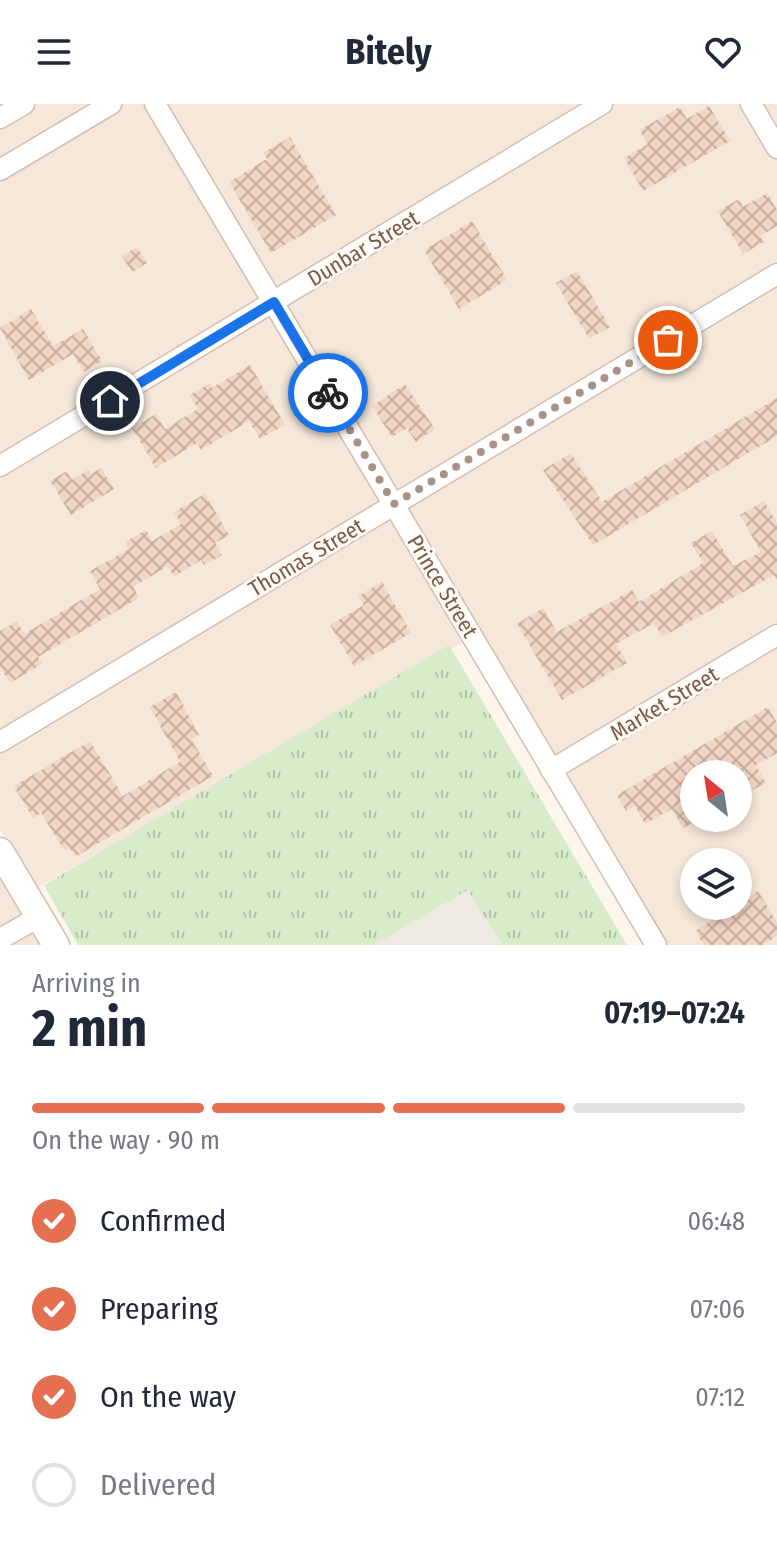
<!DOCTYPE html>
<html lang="en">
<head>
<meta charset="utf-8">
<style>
  body { margin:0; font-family:"Fira Sans Condensed",sans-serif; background:#f6f6f7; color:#1f2937; height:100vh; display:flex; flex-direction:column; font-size:30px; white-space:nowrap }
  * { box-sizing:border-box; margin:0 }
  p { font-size:26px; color:#747a83 }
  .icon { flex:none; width:44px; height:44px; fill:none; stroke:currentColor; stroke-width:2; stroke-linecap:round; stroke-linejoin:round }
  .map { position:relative; height:841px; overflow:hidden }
  .side { display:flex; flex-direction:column; background:#fff; flex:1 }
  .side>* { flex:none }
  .needle { width:52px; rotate:330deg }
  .controls { position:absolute; left:680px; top:656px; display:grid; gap:16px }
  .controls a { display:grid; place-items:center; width:72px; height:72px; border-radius:50%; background:#fff; box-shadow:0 4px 12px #0003; font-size:40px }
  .pin { position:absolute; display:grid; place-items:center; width:68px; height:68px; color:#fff; margin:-34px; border:4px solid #fff; border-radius:50%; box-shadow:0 2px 8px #0007 }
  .courier { position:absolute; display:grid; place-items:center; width:80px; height:80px; margin:-40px; border:6px solid #1a73e8; border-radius:50%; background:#fff; color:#222; box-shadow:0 2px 10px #0007 }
  .head em { font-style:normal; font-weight:700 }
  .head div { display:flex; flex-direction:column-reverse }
  .head { display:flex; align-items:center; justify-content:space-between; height:136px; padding:0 32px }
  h1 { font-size:52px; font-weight:700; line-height:60px }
  .bar { display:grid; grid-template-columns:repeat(4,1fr); gap:12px 8px; align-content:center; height:96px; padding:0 32px }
  .bar i { height:10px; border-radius:6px; background:#e0e1e3 }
  .bar .active { background:#e76f51 }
  .bar p { grid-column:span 4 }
  ol { padding:0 32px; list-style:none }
  li { display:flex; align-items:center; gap:24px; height:88px }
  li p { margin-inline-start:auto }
  li .icon { padding:8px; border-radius:50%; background:#e76f51; color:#fff; stroke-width:4 }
  li:last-child { color:#747a83 }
  li i { width:44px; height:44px; border:4px solid #e0e1e3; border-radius:50% }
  header { display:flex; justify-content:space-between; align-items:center; height:104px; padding:0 32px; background:#fff; font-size:36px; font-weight:700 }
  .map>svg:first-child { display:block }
  .residential { fill:#f5e8da; fill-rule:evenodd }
  .industrial { fill:#efe9e4 }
  .grass { fill:url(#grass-tufts) }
  .building { fill:url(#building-cross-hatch) }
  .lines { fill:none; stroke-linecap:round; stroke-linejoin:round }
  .minor-casing { stroke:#d1beb0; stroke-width:23 }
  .tertiary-casing { stroke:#d1beb0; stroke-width:29 }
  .minor { stroke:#fff; stroke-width:20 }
  .tertiary { stroke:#fff; stroke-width:26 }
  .done { stroke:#a89285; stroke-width:8; stroke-dasharray:0 14.4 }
  .route { stroke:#1a73e8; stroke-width:10 }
  .labels { text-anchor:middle; stroke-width:6; stroke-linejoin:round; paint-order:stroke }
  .street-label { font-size:22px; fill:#7a5c4d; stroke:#fffaf3 }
</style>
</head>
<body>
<header><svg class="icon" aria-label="menu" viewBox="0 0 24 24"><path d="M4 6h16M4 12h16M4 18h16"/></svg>Bitely<svg class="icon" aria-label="heart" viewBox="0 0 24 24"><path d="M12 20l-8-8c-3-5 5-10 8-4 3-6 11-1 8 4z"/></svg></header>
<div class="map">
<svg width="777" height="841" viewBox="0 0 777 841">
  <defs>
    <pattern id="grass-tufts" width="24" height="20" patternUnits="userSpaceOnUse" patternTransform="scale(2)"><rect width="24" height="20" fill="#d8ecc9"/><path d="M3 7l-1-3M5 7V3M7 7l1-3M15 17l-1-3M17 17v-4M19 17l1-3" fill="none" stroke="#b4c2a5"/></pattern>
    <pattern id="building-cross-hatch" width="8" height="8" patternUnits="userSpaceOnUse" patternTransform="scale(2)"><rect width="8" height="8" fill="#f3d5c3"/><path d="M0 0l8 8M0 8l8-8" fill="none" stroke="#cab0a1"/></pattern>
  </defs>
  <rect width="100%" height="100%" fill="#fdf6ec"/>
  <g class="residential">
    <path d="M0,0h777v841h-110l-186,-313 -446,257 -35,-59zM694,670h44v44h-44zM694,758h44v44h-44z"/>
    <path d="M0,769l43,72h-43z"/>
  </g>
  <path class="industrial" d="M468,786l34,55h-128z"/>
  <path class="grass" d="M449,541l178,300h-125l-34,-55 -94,55h-296l-34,-60z"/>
  <g class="building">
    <path d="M709,2l21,35 -87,50 -19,-33 24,-14 -9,-14 41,-23 7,12z"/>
    <path d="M290,33l46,78 -65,38 -42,-71 38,-23 -4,-6z"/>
    <path d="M767,89l10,17v16l-17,10 4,6 -21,12 -25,-43 21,-12 4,8z"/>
    <path d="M472,117l35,59 -48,29 -35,-59z"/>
    <path d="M137,143l10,16 -15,9 -10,-16z"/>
    <path d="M577,167l33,56 -21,12 -33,-56z"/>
    <path d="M31,205l22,37 30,-17 19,32 -18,11 -11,-18 -44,26 -29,-52z"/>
    <path d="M250,261l35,60 -25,14 -11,-18 -48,29 -4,-7 -41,25 -24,-40 24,-14 9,15 33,-20 -8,-14 20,-12 2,5z"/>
    <path d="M405,280l30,45 -19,13 -9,-14 -15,9 -20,-31z"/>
    <path d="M777,294v38l-184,109 -50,-75 28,-17 31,49z"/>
    <path d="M101,364l13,21 -43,26 -21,-34 17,-10 5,9 16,-10 3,4z"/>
    <path d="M205,390l24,41 -14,8 7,12 -18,10 -3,-5 -27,17 -6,-11 -35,21 6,11 -101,59 4,7 -32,19 -10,-16v-36l17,-10 7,13 76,-45 -10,-18 39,-22 -4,-7 21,-12 6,11 29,-17 -7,-12z"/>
    <path d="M764,397l13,22v57l-3,-5 -112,62 -8,-14 -38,21 11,19 -65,37 -45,-76 26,-16 14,24 75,-42 7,12 64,-39 -12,-20 21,-12 21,35 28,-14 -21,-37z"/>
    <path d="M382,478l29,51 -57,33 -24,-41 34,-20 -6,-9z"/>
    <path d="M176,588l23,43 -8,4 22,37 -138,81 -6,-10 -5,3 -23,-37 -8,5 -19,-32 76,-45 33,55 57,-34 -30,-55z"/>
    <path d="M768,603l9,16v30l-21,12 10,18 -28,15v-24h-44v48l-11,6 -11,-19 -27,15 -10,-18 -9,5 -9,-16z"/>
    <path d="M758,787l19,31v14l-14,9h-59l-9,-14z"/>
  </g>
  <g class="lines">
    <defs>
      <g id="minor">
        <path d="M155,0l501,841"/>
        <path d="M751,0l26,44"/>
        <path d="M0,14l24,-14"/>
        <path d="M0,66l111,-66"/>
        <path d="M0,362l602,-362"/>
        <path d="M0,638l777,-468"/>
        <path d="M551,666l226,-135"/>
        <path d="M0,835l39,-22"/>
      </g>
      <path id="tertiary" d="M0,747l56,94"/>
    </defs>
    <use href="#minor" class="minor-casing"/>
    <use href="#tertiary" class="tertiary-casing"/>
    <use href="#minor" class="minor"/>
    <use href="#tertiary" class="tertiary"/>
  </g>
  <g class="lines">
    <path class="done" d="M328,289l66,111 274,-164"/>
    <path class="route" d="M110,297l164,-99 54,91"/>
  </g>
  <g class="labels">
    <g class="street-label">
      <text transform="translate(363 144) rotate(-31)" y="8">Dunbar Street</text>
      <text transform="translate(306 453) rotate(-31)" y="8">Thomas Street</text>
      <text transform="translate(443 482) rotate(59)" y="8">Prince Street</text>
      <text transform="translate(664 599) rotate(-31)" y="8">Market Street</text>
    </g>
  </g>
</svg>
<div class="controls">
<a><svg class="needle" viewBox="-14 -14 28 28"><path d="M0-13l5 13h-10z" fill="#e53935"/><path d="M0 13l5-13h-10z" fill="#747a83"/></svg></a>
<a><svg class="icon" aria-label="layers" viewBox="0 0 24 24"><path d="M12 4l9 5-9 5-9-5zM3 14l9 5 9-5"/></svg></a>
</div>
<div class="pin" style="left:668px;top:236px;background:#ea580c"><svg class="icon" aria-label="bag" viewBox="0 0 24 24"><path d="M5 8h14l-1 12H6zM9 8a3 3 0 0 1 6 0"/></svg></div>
<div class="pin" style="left:110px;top:297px;background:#1f2937"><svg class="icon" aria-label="home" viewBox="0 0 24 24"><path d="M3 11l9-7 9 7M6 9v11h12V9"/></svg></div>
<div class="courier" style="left:328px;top:289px"><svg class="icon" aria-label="bike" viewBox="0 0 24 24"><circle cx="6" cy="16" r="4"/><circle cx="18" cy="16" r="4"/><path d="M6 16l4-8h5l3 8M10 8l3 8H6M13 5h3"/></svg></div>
</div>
<section class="side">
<div class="head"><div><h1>2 min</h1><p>Arriving in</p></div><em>07:19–07:24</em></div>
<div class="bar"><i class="active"></i><i class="active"></i><i class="active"></i><i></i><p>On the way · 90 m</p></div>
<ol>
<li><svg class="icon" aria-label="check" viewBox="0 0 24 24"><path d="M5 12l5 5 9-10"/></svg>Confirmed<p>06:48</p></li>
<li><svg class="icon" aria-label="check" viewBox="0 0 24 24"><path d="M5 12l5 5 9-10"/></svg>Preparing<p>07:06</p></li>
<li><svg class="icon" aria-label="check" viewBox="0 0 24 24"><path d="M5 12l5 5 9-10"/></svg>On the way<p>07:12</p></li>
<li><i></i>Delivered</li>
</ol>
</section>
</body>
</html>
